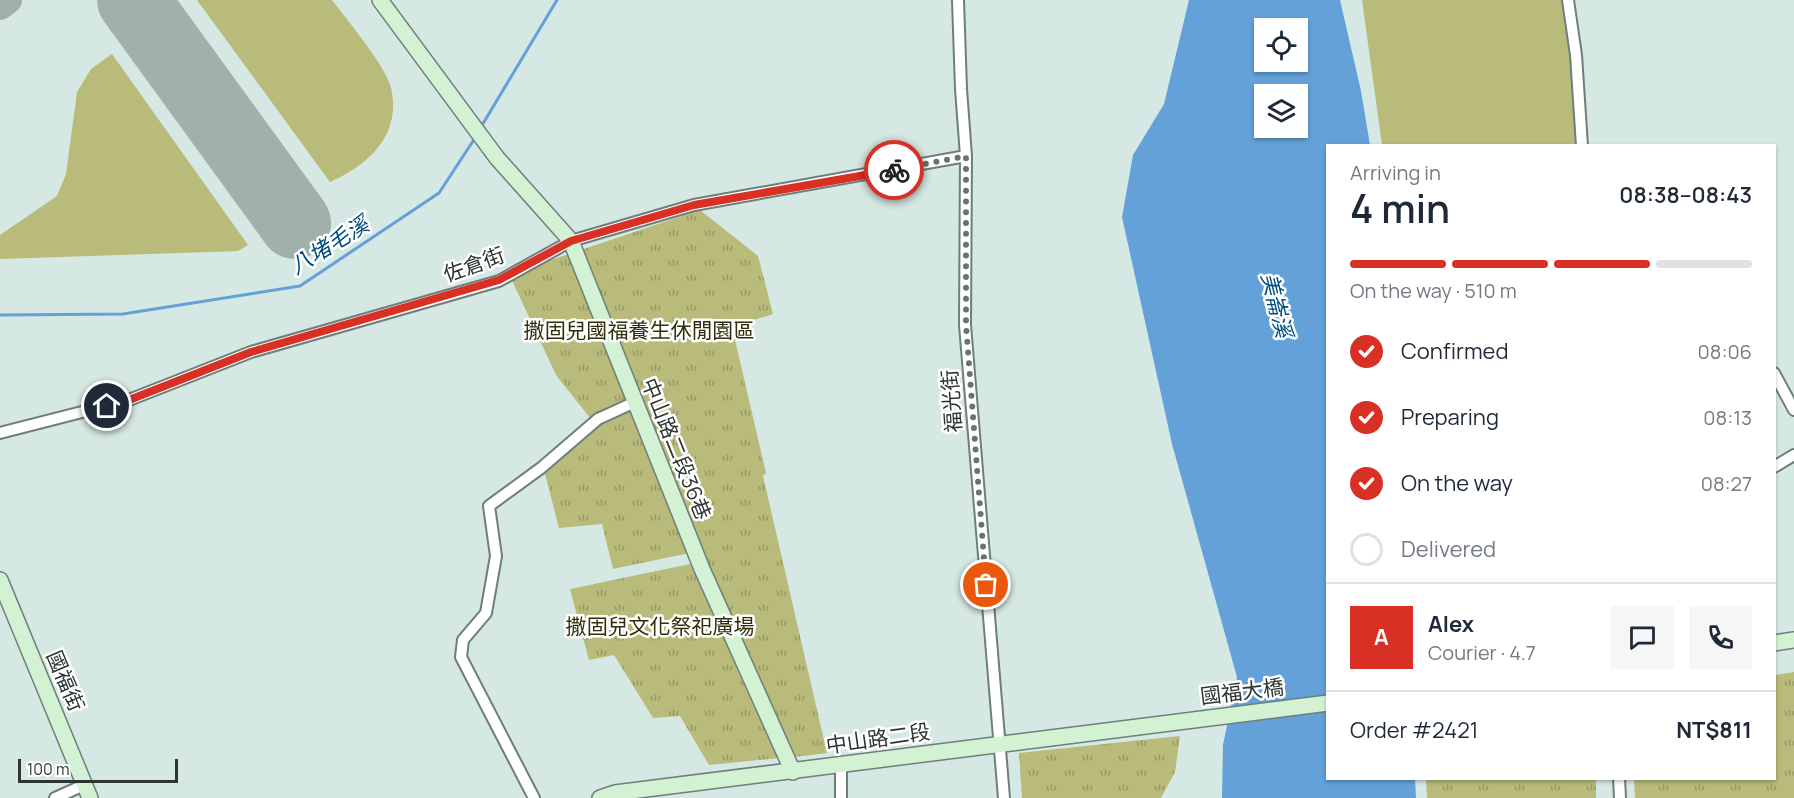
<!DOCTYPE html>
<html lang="en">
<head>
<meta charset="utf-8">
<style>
  body { margin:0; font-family:Manrope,"Noto Sans TC",sans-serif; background:#f6f6f7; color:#1f2937; height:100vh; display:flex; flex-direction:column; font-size:22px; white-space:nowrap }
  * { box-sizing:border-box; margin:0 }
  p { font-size:20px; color:#747a83 }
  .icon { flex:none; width:33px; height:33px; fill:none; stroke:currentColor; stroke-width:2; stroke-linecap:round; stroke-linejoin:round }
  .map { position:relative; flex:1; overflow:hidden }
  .side { position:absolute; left:1326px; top:144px; width:450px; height:636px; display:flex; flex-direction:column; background:#fff; border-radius:0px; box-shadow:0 2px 4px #0004 }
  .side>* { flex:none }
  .tools { position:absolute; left:1254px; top:18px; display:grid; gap:12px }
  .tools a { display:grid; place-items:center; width:54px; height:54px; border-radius:0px; background:#fff; box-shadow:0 2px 4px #0004; font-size:30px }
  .scale { position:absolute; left:18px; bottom:15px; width:160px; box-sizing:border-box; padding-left:6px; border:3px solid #2d3533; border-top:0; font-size:16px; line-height:21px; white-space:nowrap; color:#2d3533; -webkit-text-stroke:4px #fff; paint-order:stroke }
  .pin { position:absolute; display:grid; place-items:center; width:51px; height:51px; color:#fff; margin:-26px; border:3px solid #fff; border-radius:50%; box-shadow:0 2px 6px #0007 }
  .courier { position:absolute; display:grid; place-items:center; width:60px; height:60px; margin:-30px; border:4px solid #d93025; border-radius:50%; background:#fff; color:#222; box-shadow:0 2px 8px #0007 }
  .headline em { font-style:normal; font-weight:600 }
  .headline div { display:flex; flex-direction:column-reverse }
  .headline { display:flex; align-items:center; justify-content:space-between; height:102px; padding:0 24px }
  h1 { font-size:39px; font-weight:600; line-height:45px }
  .bar { display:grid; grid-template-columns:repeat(4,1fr); gap:9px 6px; align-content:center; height:72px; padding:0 24px }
  .bar i { height:8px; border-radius:4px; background:#e0e1e3 }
  .bar .current { background:#d93025 }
  .bar p { grid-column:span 4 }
  .line { display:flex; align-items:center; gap:15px; padding:0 24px; border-top:2px solid #e0e1e3 }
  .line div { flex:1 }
  .round { display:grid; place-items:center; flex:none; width:63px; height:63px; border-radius:0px; background:#f6f6f7 }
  ol { padding:0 24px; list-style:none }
  li { display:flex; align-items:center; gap:18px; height:66px }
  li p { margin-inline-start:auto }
  li .icon { padding:6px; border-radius:50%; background:#d93025; color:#fff; stroke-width:4 }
  li:last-child { color:#747a83 }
  li i { width:33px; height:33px; border:3px solid #e0e1e3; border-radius:50% }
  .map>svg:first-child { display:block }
  .grass { fill:#b8bb79 }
  .park { fill:url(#park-tufts) }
  .water { fill:#63a1d8; fill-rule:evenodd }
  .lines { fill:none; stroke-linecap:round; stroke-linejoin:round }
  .stream { stroke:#63a1d8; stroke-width:3 }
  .taxiway { stroke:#a1b0ac; stroke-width:28 }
  .runway { stroke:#a1b0ac; stroke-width:72 }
  .street-casing { stroke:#6e7f7b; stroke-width:14 }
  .secondary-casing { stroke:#6e7f7b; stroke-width:18 }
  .street { stroke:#fff; stroke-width:10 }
  .secondary { stroke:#d2f2d3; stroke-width:15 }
  .done { stroke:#687471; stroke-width:6; stroke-dasharray:0 10.8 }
  .route { stroke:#d93025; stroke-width:8 }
  .labels { text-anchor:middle; stroke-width:5; stroke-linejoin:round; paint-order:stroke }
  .street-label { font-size:21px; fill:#2d3533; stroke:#fff }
  .park-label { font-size:21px; fill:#2f2f0c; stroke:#fff }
  .water-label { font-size:22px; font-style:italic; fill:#014d80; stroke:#fff }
</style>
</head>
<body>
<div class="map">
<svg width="1794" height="798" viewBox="0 0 1794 798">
  <defs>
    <pattern id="park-tufts" width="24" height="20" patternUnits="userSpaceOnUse" patternTransform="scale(1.5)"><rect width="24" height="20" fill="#b8bb79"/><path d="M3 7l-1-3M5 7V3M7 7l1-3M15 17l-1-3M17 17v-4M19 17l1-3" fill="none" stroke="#969964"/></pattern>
  </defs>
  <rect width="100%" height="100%" fill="#d6e8e3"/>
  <g class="grass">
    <path d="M197,0h135c15,20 54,66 59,88 11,46 -22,77 -61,94z"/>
    <path d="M1362,0h203l12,145h-195z"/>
    <path d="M112,54l136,191 -10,6 -238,8v-24l57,-39 9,-22 11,-82 14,-23z"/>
  </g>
  <g class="park">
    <path d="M700,210l58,46 15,58 -41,13 34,146 -3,3 64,277 -33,4 -95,-206 -86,18 -11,-45 -43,4 -16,-62 51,-43 -38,-48 -47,-101z"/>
    <path d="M690,564l89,194 -70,7 -29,-49 -27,2 -39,-63 -25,5 -19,-71z"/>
    <path d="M1794,672v126h-159l-1,-19 140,-1 1,-103z"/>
    <path d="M1180,736l-5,36 -14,26h-139l-3,-45z"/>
    <path d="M1426,779h170v19h-169z"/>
  </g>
  <path class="water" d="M1189,0h151l21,91 9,54 -42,1v632l87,1 1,19h-194l1,-53 14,-68 -65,-233 -50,-227 11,-62 31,-51zM1264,28h34v34h-34zM1264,94h34v34h-34z"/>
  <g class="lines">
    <g class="stream">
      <path d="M481,127l76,-127"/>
      <path d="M0,315l123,-1 177,-28 139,-93 36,-55"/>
    </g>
    <path class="taxiway" d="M0,6l8,-6"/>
    <path class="runway" d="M133,0l162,223"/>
    <defs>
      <g id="street">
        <path d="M958,0l3,89 5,67 -1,169 39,473"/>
        <path d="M1568,0l8,55 6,91"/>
        <path d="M1774,373l20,37"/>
        <path d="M0,433l129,-33 122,-48 248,-71 72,-40 123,-36 272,-49"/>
        <path d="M1774,467l20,-12"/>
        <path d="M1619,778l1,20"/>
        <path d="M55,798l29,-13"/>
        <path d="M534,798l-73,-141 2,-17 23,-27 10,-57 -7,-50 52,-38 57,-49 37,-17"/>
        <path d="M841,798v-33"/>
      </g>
      <g id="secondary">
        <path d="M380,0l117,158 74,83 131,328 91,203"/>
        <path d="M0,580l90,218"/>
        <path d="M1774,643l20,-3"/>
        <path d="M600,798l15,-5c238,-28 475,-62 713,-90"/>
      </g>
    </defs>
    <use href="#street" class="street-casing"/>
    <use href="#secondary" class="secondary-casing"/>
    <use href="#street" class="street"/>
    <use href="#secondary" class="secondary"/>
  </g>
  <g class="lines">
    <path class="done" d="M894,170l72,-14v169l20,260"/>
    <path class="route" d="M107,406l22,-6 122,-48 248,-72 72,-39 123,-36 200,-35"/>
  </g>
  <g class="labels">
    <g class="street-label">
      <text transform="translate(474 265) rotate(-20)" y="7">佐倉街</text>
      <text transform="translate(952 401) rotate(-94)" y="7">福光街</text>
      <text transform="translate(676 449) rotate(68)" y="7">中山路二段36巷</text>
      <text transform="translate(65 681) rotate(67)" y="7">國福街</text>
      <text transform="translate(1242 692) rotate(-7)" y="7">國福大橋</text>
      <text transform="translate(878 739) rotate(-8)" y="7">中山路二段</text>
    </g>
    <g class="park-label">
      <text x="639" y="338">撒固兒國福養生休閒園區</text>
      <text x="660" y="634">撒固兒文化祭祀廣場</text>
    </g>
    <g class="water-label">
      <text transform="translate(329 245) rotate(-32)" y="8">八堵毛溪</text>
      <text transform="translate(1277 305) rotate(76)" y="8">美崙溪</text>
    </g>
  </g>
</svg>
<div class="tools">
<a><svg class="icon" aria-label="locate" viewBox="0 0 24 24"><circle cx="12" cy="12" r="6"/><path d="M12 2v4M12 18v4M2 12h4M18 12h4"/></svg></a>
<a><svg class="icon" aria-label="layers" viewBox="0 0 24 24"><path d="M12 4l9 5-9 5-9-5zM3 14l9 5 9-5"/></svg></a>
</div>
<div class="scale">100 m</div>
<div class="pin" style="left:986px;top:585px;background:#ea580c"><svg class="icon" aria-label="bag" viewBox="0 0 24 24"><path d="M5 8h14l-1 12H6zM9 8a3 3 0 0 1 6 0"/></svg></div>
<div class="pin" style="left:107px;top:406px;background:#1f2937"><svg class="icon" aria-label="home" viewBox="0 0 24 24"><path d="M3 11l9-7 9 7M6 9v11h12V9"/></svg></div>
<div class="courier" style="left:894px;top:170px"><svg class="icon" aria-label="bike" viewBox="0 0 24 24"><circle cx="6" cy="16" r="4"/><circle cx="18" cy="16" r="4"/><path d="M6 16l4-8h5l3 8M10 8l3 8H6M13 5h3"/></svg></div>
<section class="side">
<div class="headline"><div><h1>4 min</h1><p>Arriving in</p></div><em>08:38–08:43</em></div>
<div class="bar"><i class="current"></i><i class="current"></i><i class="current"></i><i></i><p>On the way · 510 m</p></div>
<ol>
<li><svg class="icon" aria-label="check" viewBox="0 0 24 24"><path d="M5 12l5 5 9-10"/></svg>Confirmed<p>08:06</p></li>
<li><svg class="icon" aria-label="check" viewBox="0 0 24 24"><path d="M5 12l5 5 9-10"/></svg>Preparing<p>08:13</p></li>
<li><svg class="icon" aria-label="check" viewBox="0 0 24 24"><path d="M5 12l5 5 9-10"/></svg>On the way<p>08:27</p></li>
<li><i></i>Delivered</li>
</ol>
<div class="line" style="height:108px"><b class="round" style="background:#d93025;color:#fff">A</b><div><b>Alex</b><p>Courier · 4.7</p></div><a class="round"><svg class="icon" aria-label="chat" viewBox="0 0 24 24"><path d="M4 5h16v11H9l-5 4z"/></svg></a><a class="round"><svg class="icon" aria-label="phone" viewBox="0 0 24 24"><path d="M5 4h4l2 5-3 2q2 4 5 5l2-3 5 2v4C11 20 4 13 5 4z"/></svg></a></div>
<div class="line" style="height:78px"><div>Order #2421</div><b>NT$811</b></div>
</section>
</div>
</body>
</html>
